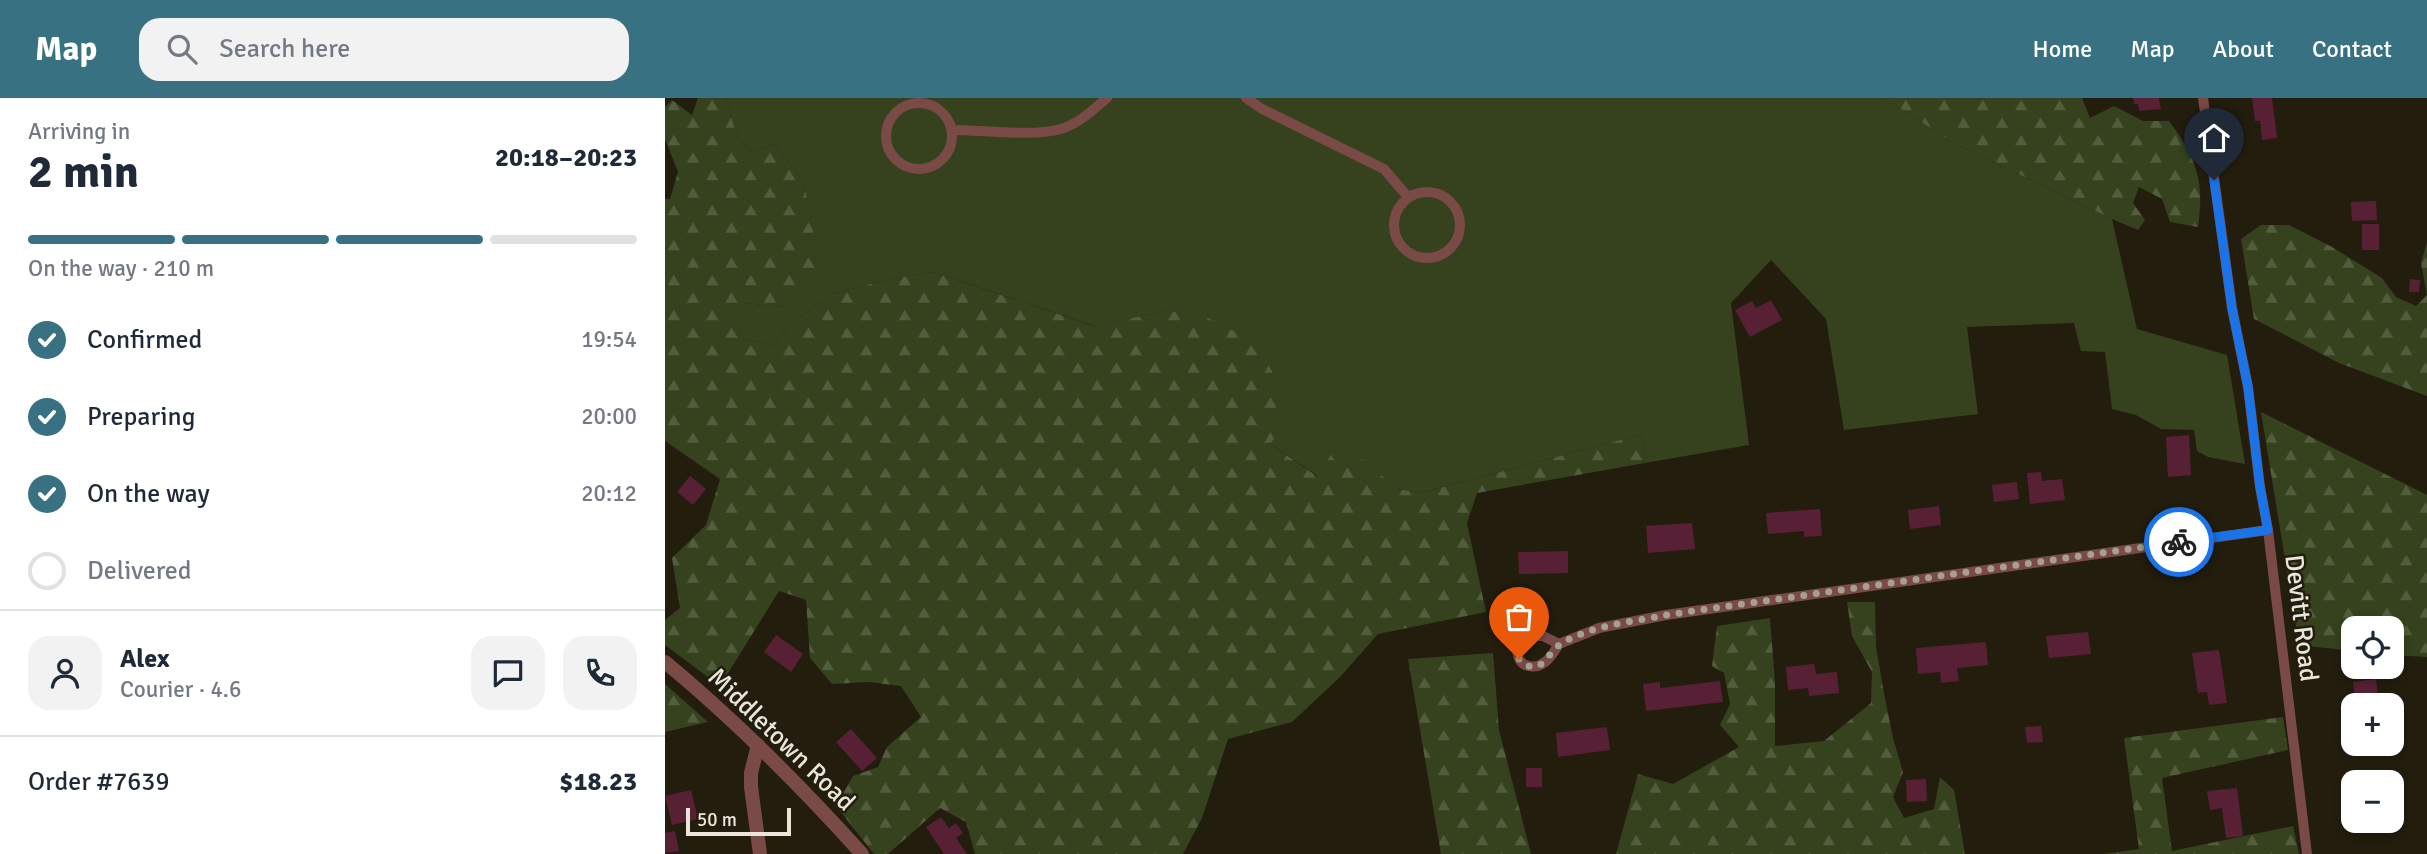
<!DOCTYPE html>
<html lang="en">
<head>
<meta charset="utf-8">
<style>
  body { margin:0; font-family:Signika,sans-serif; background:#f2f2f3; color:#1f2937; height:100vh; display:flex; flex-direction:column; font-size:26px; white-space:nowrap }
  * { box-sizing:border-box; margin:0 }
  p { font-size:23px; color:#747a83 }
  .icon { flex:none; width:38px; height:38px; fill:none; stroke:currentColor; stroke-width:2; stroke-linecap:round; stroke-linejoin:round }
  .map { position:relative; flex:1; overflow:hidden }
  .sheet { display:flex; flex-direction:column; background:#fff; width:665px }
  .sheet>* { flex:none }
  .controls { position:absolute; left:1676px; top:518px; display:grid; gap:14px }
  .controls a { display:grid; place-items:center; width:63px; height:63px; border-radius:14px; background:#fff; box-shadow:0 4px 10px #0003; font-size:35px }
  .scale { position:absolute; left:21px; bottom:18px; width:105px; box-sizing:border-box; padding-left:7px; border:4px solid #eae6db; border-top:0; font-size:19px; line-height:24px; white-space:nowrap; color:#eae6db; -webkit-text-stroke:5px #231d0e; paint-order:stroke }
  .pin { position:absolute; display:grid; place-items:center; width:60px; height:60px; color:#fff; margin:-72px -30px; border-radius:50% 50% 50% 0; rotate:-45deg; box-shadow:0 0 7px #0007 }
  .pin .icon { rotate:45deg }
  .courier { position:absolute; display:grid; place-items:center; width:70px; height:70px; margin:-35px; border:5px solid #1a73e8; border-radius:50%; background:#fff; color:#222; box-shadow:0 2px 9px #0007 }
  .head em { font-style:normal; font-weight:700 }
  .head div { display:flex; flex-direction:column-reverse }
  .head { display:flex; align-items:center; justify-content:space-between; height:119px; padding:0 28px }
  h1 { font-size:46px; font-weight:700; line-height:52px }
  .bar { display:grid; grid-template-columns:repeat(4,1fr); gap:10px 7px; align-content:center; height:84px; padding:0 28px }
  .bar i { height:9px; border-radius:5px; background:#e0e1e3 }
  .bar .selected { background:#377182 }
  .bar p { grid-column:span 4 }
  .line { display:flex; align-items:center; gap:18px; padding:0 28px; border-top:2px solid #e0e1e3 }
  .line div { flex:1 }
  .round { display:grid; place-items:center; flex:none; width:74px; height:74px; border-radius:21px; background:#f2f2f3 }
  ol { padding:0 28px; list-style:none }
  li { display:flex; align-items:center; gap:21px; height:77px }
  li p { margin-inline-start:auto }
  li .icon { padding:7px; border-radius:50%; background:#377182; color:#fff; stroke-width:4 }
  li:last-child { color:#747a83 }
  li i { width:38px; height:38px; border:4px solid #e0e1e3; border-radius:50% }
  header { display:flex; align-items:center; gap:42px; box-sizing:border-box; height:98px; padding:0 35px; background:#377182; color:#fff }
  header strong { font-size:33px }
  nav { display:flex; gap:38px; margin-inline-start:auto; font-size:24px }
  .search { width:490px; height:63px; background:#f2f2f3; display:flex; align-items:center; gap:18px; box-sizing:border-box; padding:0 24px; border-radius:21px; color:#747a83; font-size:26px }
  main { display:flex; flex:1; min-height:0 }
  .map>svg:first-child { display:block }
  .grass { fill:#35421d }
  .forest { fill:url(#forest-firs) }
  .building { fill:#582035 }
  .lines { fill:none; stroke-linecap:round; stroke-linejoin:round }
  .minor { stroke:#7a4b46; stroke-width:10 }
  .tertiary { stroke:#7a4b46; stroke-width:14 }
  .done { stroke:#a4a093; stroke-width:7; stroke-dasharray:0 12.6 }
  .route { stroke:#1a73e8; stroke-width:9 }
  .labels { text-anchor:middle; stroke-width:5; stroke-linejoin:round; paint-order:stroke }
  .street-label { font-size:26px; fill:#eae6db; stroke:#231d0e }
</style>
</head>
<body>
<header>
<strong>Map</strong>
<div class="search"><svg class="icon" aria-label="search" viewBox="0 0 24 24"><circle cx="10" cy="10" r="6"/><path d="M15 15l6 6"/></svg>Search here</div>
<nav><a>Home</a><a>Map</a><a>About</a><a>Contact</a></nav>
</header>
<main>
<section class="sheet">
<div class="head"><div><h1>2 min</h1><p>Arriving in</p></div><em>20:18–20:23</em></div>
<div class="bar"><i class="selected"></i><i class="selected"></i><i class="selected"></i><i></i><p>On the way · 210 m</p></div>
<ol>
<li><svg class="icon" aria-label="check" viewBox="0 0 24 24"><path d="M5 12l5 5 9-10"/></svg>Confirmed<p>19:54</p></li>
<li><svg class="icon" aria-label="check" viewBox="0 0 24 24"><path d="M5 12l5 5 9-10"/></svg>Preparing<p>20:00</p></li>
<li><svg class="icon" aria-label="check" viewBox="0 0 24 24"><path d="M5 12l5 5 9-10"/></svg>On the way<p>20:12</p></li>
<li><i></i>Delivered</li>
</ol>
<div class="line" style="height:126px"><a class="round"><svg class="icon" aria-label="person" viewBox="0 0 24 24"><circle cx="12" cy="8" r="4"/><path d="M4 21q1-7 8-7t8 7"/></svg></a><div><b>Alex</b><p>Courier · 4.6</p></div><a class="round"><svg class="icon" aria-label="chat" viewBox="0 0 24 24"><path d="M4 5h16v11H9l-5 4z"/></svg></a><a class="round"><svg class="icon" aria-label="phone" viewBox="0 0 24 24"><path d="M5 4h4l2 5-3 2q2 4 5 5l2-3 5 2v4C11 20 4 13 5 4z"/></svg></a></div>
<div class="line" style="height:91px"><div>Order #7639</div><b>$18.23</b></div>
</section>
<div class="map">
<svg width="1762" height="756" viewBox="0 0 1762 756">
  <defs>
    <pattern id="forest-firs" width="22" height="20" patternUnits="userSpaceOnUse" patternTransform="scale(1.75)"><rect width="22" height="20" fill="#35421d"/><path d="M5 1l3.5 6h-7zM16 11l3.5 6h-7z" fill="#525d3d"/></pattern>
  </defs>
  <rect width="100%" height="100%" fill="#231d0e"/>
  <path class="grass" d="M60,0h1159l68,44 160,77 25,110 90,26 18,109 -37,-7 -11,-6 -3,-21 -33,-1 -25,-14 -24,-6 -7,-57 -24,-1 -7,-28 -107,4 11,87 -134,16 -18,-111 -55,-59 -40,43 18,142 -104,18 -3,-29 -221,59 -23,-4 -58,-47 -22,34 -48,-32 -104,-133 -71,15 -162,-54 -48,8 -53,14 -42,30 -17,22 -30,-8 -12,-22 16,-13 36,4 38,-29 -17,-96 -30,-38 -24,8 -13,-17z"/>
  <g class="forest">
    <path d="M33,0h27l12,37 13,17 24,-8 30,38 18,96 -39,29 -36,-4 -15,13 11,22 30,8 17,-22 42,-30 53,-14 48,-8 161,54 72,-15 36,4 42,21 23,27 19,32 -5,35 -11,14 47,32 23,-35 58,48 23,4 221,-59 3,29 -168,30 -10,30 19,89 -108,22 -38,43 -48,45 -64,17 -26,79 -19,36h-208l-9,-32 -26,-14 -52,46h-14l-38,-48 17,-30 25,-9 9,-20 34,-30 -20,-31 -32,-4 -37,2 -22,-26 -4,-58 -27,-9 -59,95 -55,-41v-25l15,-12 -8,-50 34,-33 14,-46 -55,-38v-242h5l8,-27 -13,-33v-32l7,-7 20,15z"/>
    <path d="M1219,0h198l8,20 24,-12 29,15h26c27,36 36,60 29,106l-28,-5 -8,-23 -23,-12 -6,16 12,17 -7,10 -26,-11 -160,-77z"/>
    <path d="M1596,127h28l43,22 50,31 14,19 20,9 11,-11 -6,-32 6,-21v154l-88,-33 -85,-44 -13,-80z"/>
    <path d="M1596,314l166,83v162l-35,-2v-27h-38v23l-55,-6z"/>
    <path d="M1182,504h28l1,45 8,46 9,45 10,34 -10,25 11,21 30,-9 6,-32 14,13 11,64h-349l22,-80 35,10 66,-37 -19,-22 10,-21 -6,-31 -12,-7 5,-40 53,-8 5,65v63l49,-5 47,-38 1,-31 -20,-36z"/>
    <path d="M828,555l6,77 32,124h-90l-33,-195z"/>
    <path d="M0,586l43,38 -43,10z"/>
    <path d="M1618,619l5,33 -126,28 10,73 121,-25 6,28h-195l35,-5 -15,-111z"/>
  </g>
  <g class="building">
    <path d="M1468,0h26l2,11 -22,2 -1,-7h-4z"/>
    <path d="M1587,0h20l5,40 -15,2 -2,-19h-5z"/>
    <path d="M1711,103l1,19 -25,1 -1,-19z"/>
    <rect x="1697" y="126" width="17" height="26"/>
    <path d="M1745,181l10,1 -1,12h-10z"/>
    <path d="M1106,202l11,20 -32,17 -15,-27 17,-9 4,7z"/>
    <path d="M1524,337l2,40 -23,2 -2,-40z"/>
    <path d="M1376,374l1,9 20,-2 3,21 -35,4 -3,-31z"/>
    <path d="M25,378l16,13 -13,16 -16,-13z"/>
    <path d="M1352,384l2,17 -25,3 -2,-17z"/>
    <path d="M1274,408l2,19 -31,4 -2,-19z"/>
    <path d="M1155,411l2,27 -18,1v-6l-36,3 -2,-21z"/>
    <path d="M1027,425l3,26 -47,4 -2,-27z"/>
    <path d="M903,453v22l-49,1 -1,-22z"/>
    <path d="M1423,534l3,22 -42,4 -3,-22z"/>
    <path d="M111,537l27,19 -12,18 -27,-20z"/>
    <path d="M1321,544l2,23 -31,3 2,13 -18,2 -1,-11 -22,2 -2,-26z"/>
    <path d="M1554,552l8,53 -18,2 -2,-13 -9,1 -6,-40z"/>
    <path d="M1149,566l2,10 21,-2 2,21 -30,3 -1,-8 -20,2 -2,-23z"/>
    <path d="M1711,581l3,26h-23l-3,-23z"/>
    <path d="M1055,583l3,21 -77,9 -3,-27 17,-2v6z"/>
    <path d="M1376,628l2,16 -16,1 -2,-16z"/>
    <path d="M942,629l3,23 -52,7 -2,-24z"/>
    <path d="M186,631l26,29 -15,13 -26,-29z"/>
    <rect x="861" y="670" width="16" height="19"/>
    <path d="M1261,681l1,22 -20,1 -1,-22z"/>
    <path d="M1572,690l6,48 -17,2 -4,-30 -12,2 -3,-19z"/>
    <path d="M26,692l7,29 -26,6 -7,-29z"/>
    <path d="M276,719l8,11 7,-5 7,10 -7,5 11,16h-23l-18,-27z"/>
    <path d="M10,733l4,20 -14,2v-20z"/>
  </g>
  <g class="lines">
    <g class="minor">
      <path d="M581,0l16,11 122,60 24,28"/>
      <path d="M1538,0l29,210 16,79 12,100 8,43 39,324"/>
      <circle cx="254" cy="38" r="33"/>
      <path d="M287,32c31,0 80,7 109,-1 17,-5 33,-20 46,-31"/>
      <circle cx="762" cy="127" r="33"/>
      <path d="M868,538h10l16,8c-4,6 -8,14 -14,18 -19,15 -44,-11 -12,-26z"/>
      <path d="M894,546l40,-16 67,-13 602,-85"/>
    </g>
    <g class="tertiary">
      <path d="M0,564c71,59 135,123 197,192"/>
      <path d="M93,647l-7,28v14l9,67"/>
    </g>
  </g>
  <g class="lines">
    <path class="done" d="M854,561c21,22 28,-7 42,-15 30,-19 71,-22 105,-29l513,-73"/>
    <path class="route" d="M1514,444l89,-12 -8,-43 -12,-100 -16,-79 -18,-128"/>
  </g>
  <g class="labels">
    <g class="street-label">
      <text transform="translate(1637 520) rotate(83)" y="9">Devitt Road</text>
      <text transform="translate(117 641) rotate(44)" y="9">Middletown Road</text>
    </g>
  </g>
</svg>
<div class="controls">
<a><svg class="icon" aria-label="locate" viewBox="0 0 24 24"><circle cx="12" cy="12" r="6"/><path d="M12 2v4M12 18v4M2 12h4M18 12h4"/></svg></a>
<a>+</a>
<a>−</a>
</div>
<div class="scale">50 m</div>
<div class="pin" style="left:854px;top:561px;background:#ea580c"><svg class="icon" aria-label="bag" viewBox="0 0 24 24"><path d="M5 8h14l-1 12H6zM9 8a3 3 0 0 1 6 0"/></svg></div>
<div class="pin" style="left:1549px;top:82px;background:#1f2937"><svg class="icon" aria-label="home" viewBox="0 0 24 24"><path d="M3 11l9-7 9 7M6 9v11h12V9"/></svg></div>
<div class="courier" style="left:1514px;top:444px"><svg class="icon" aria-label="bike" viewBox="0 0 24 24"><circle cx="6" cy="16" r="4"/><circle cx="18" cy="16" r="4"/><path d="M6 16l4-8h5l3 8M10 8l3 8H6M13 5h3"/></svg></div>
</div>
</main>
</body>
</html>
